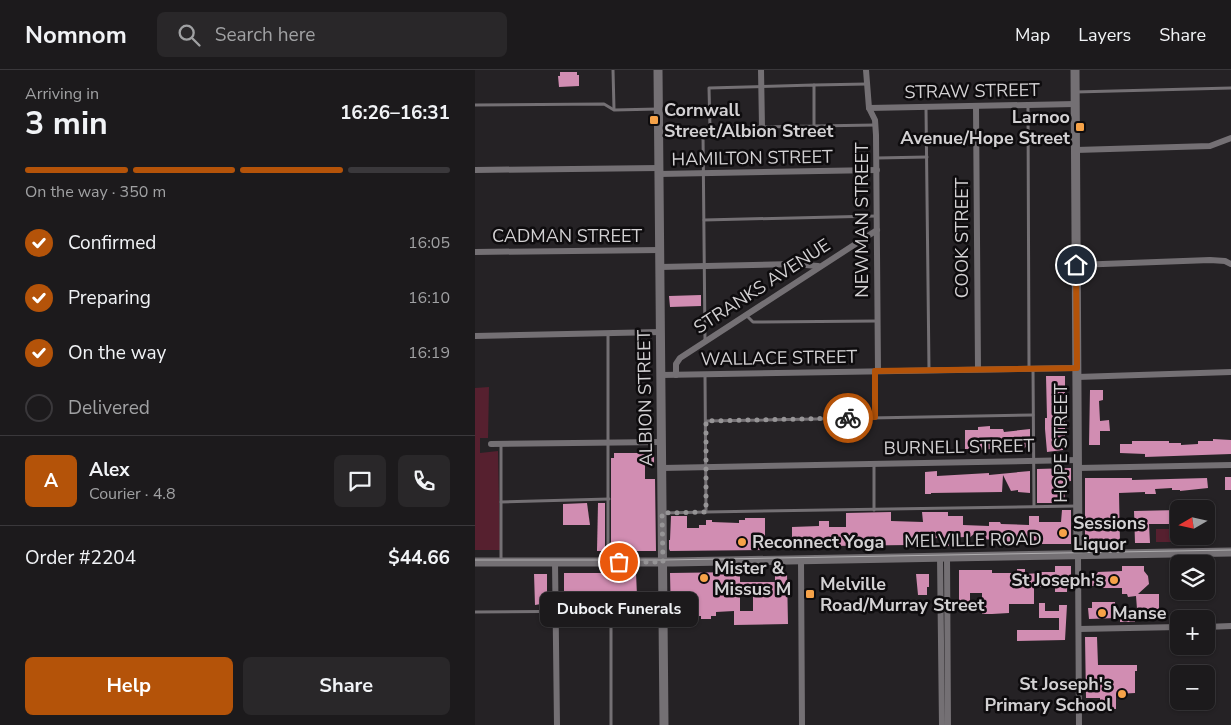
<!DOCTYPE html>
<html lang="en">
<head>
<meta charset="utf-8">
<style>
  body { margin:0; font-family:"Nunito Sans",sans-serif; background:#292729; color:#f1f3f6; height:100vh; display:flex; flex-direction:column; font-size:19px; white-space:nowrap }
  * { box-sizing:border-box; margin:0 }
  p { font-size:16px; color:#a0a1a3 }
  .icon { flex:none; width:28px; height:28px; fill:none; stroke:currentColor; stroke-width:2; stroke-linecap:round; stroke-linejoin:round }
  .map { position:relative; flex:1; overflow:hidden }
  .details { display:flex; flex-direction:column; background:#1c1a1c; width:475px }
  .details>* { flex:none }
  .needle { width:32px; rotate:261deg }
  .fabs { position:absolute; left:695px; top:430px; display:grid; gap:10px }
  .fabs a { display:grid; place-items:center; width:45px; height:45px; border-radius:8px; background:#1c1a1c; box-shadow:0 1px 4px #0004,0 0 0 1px #3a383b; font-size:25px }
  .pin { position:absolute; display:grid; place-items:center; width:42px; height:42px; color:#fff; margin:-21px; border:2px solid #fff; border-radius:50%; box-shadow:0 1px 5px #0007 }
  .courier { position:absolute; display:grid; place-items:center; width:50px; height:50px; margin:-25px; border:4px solid #b45309; border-radius:50%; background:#fff; color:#222; box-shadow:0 1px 6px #0007 }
  .bubble { position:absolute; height:35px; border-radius:8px; background:#1c1a1c; box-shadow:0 1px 4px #0004,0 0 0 1px #3a383b; font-size:16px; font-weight:700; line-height:35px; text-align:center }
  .overview em { font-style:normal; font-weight:700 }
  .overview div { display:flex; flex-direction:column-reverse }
  .overview { display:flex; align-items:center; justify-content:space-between; height:85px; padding:0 25px }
  h1 { font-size:32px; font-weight:700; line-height:38px }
  .bar { display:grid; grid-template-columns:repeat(4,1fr); gap:8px 5px; align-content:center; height:60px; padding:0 25px }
  .bar i { height:6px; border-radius:4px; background:#3a383b }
  .bar .current { background:#b45309 }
  .bar p { grid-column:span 4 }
  .line { display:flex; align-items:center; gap:12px; padding:0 25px; border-top:1px solid #3a383b }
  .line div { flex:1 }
  .round { display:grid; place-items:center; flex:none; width:52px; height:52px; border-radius:8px; background:#292729 }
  ol { padding:0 25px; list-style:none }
  li { display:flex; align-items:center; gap:15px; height:55px }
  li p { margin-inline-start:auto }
  li .icon { padding:5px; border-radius:50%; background:#b45309; color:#fff; stroke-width:4 }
  li:last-child { color:#a0a1a3 }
  li i { width:28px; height:28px; border:2px solid #3a383b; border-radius:50% }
  .action { display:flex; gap:10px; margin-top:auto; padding:10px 25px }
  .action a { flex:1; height:58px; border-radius:8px; background:#b45309; color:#fff; font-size:20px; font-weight:700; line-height:58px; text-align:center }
  .action a+a { background:#292729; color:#f1f3f6 }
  header { display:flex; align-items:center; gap:30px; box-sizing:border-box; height:70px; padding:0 25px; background:#1c1a1c; border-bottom:1px solid #3a383b }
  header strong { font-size:24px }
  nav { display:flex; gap:28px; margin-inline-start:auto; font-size:18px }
  .search { width:350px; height:45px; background:#292729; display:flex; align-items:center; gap:12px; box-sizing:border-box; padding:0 18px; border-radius:8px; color:#a0a1a3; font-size:19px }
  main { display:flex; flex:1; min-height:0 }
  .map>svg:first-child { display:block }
  .green { fill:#56202f }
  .building { fill:#d18db2; fill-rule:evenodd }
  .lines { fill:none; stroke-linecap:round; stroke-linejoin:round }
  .lane { stroke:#747074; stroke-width:3 }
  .street { stroke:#747074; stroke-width:6 }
  .secondary { stroke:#747074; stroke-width:9 }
  .tram { stroke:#afadaf; stroke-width:1 }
  .done { stroke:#969496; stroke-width:5; stroke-dasharray:0 9 }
  .route { stroke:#b45309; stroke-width:6 }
  .poi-dot { fill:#f6a248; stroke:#0e0c0e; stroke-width:2 }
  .labels { text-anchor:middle; stroke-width:5; stroke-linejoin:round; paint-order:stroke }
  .street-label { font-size:18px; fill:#d3d1d3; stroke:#0e0c0e }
  .poi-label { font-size:18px; font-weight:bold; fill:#d3d1d3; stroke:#0e0c0e; text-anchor:start }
</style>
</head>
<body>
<header>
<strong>Nomnom</strong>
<div class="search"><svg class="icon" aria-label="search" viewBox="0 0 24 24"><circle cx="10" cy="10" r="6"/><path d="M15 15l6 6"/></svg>Search here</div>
<nav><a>Map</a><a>Layers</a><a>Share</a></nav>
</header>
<main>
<section class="details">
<div class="overview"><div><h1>3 min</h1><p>Arriving in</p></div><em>16:26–16:31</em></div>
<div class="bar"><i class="current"></i><i class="current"></i><i class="current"></i><i></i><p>On the way · 350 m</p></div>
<ol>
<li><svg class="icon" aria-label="check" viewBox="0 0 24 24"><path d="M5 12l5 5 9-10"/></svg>Confirmed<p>16:05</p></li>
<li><svg class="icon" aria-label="check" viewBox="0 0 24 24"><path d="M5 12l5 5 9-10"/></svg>Preparing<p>16:10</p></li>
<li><svg class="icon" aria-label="check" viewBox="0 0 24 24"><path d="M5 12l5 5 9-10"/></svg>On the way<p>16:19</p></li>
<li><i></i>Delivered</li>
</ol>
<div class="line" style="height:90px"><b class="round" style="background:#b45309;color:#fff">A</b><div><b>Alex</b><p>Courier · 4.8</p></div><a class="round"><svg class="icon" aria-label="chat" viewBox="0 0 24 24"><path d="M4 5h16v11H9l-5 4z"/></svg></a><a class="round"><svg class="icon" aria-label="phone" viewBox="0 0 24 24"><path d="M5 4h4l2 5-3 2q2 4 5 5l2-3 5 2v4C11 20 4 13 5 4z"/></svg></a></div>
<div class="line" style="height:65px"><div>Order #2204</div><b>$44.66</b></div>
<div class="action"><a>Help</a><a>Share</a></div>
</section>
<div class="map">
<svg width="756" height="655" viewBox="0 0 756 655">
  <rect width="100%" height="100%" fill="#252225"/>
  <g class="green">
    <path d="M14,317l-1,51h-8v15l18,-2 2,99h-25v-162z"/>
    <rect x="681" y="459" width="22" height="13"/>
  </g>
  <g class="building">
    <path d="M85,2h17v3h2v11l-20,1 -1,-11h2z"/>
    <path d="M226,225v11l-31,1 -1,-11z"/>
    <path d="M571,306h19v62h-3l1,12 -16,2 -2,-23v-11h2z"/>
    <path d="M615,320h13v10l-4,1 1,20 9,-1 1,11h-10v14h-11z"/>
    <path d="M515,356v3h13l1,3 26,-3v18l-14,1v1l-11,-1 -27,2v-1h-13v-19h13v-3z"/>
    <path d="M738,369l18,1v14l-86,3v-3l-25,-1v-9h12v-3h37v2h12v2l17,-1v-3h15z"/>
    <path d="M139,383h38l2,2v10h-9v14h10l1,72h-45v-93h3z"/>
    <path d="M596,398v13l-7,1 1,21h-28v-34z"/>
    <path d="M462,401v5l52,-3v2l41,-4v22l-12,-1v-2l-7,1 -8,-16 -1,17 -71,1v1h-6v-22z"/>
    <rect x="750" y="407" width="6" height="13"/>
    <path d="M610,408h47v2l75,-2 1,10 -28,3v-1h-8v-2l-17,1 1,5h-11v-2l-26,1 1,50 -35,1z"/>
    <path d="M112,433l3,22h-27v-21z"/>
    <path d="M123,433h7v48h-8z"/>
    <path d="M587,440h9v34h-29v-4l-39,2v-2l-27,-1v-7l-9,8 -3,-3 -15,1v8h-9v-8l-24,1v2h-7v4l-78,1v-6h-14v2h-25v-15l27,-1v-5h10v6h17v-14l45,-1v9l32,1 -1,-10h26v4h15v9l26,1v-4h11l1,2 28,1v-9h10v6h22z"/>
    <path d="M704,440v14h-30l1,19h-15l-1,-32z"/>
    <path d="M196,446h16v12h12v-3h7v-5h6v2l27,1v-3h6v-2h20v32l-95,1 -1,-2v-9h1z"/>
    <path d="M580,496h16v11h-4v15h-12v-5h-21v17h-25v9l-17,1h-10v-21h-12v19h-11v-42h33v3h25v-4h8v5l15,-1 -1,-1h16z"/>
    <path d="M647,496h22v5l4,5 1,8 -11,10h21v21h-24v7h-15v-7h15v-6h2l-1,-13 -8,1 -1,-3h-5v-6h-25v-2h-6v-12h6l1,-2 24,-1z"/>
    <path d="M265,502v10h35v-7l12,-1 1,50 -54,1v-14l-18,1v4h-5v3h-10v-3l-30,1 -1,-44zM265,523h13v18h-13z"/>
    <path d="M89,503h72l1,22h8l1,10h-7l1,2 -24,1v2l-5,-2h-16v-3h-15v3h-16z"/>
    <path d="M59,504h13v29l-12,2z"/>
    <path d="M441,504h13v13h-2v8h-9z"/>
    <path d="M617,532h23l1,16 -27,1 -1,-11h4z"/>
    <path d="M564,533h6v8h14v-6h8l-2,35 -48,1v-11h42v-12h-20z"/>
    <path d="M610,567h12l1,28h39v6h-2v22l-19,1v15h-16v-11h-14z"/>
  </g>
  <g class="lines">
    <g class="lane">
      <path d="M138,0l1,39"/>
      <path d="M339,15l53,-1"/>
      <path d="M600,22l156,-4"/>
      <path d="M0,35l129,-1 10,6 44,-1"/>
      <path d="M553,36l1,262"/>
      <path d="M451,38l3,262"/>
      <path d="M339,56l62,-1"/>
      <path d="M402,88l50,-1"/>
      <path d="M229,150l172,-4"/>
      <path d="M271,245l7,7 124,-1"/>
      <path d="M133,263v228"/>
      <path d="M230,270l-2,-206 7,-6 104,-2v-41l-105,3 1,40"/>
      <path d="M558,299l1,137"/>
      <path d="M400,302v45"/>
      <path d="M230,305l1,137 371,-6"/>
      <path d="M231,351l327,-6"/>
      <path d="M26,375v116"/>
      <path d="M399,393v47"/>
      <path d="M26,432l108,-3"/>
      <path d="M189,443l42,-1"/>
      <path d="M0,542l136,-1v114"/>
    </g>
    <g class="street">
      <path d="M286,0l1,57"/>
      <path d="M391,0l3,38 6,12 1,15 2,236"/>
      <path d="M501,36l2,263"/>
      <path d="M394,38l206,-4"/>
      <path d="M601,80l134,-4 21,-8"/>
      <path d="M0,100l184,-2"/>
      <path d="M184,104l218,-4"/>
      <path d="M0,182l185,-2"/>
      <path d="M601,195l134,-5 15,1 6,3"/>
      <path d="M185,197l134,-3 24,2"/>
      <path d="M0,266l186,-4"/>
      <path d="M186,305l416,-7"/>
      <path d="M201,305v-11l4,-6 197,-128"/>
      <path d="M602,307l154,-5"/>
      <path d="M16,374l171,-2"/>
      <path d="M187,398l416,-8"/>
      <path d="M603,398l153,-3"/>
      <path d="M603,485l1,170"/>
      <path d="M465,487l2,168"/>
      <path d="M472,487l1,168"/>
      <path d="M326,490l1,165"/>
      <path d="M80,492l2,163"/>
      <path d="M731,557l25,-1"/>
      <path d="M604,559l100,-2"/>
    </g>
    <g class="secondary">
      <path d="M183,0l6,655"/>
      <path d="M600,0l3,485"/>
      <path d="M0,492h198l558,-10"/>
    </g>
    <path class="tram" d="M0,490h188l568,-10"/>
  </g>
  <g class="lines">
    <path class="done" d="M144,492h44l-1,-49 44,-1v-91l142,-3"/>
    <path class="route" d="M373,348l27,-1v-46l202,-3 -1,-103"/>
  </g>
  <g class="poi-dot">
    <rect x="174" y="45" width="10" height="10" rx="2.5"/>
    <rect x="600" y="52" width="10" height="10" rx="2.5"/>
    <circle cx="588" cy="463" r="5"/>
    <circle cx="267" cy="472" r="5"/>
    <circle cx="229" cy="508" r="5"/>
    <circle cx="639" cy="510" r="5"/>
    <rect x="330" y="519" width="10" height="10" rx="2.5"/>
    <circle cx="627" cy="543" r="5"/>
    <circle cx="647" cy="624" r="5"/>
  </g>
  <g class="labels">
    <g class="street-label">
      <text transform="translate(497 21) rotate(-1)" y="6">STRAW STREET</text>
      <text transform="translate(277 88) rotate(-1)" y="6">HAMILTON STREET</text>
      <text transform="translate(387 150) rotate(-90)" y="6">NEWMAN STREET</text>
      <text x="92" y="172">CADMAN STREET</text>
      <text transform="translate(487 168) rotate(-90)" y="6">COOK STREET</text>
      <text transform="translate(287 216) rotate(-33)" y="6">STRANKS AVENUE</text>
      <text transform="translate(304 288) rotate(-1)" y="6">WALLACE STREET</text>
      <text transform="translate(170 328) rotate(-91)" y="6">ALBION STREET</text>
      <text transform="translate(586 373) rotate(-90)" y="6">HOPE STREET</text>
      <text transform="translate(484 377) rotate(-1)" y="6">BURNELL STREET</text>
      <text transform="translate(498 470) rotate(-1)" y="6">MELVILLE ROAD</text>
    </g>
    <g class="poi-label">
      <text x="189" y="46">Cornwall<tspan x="189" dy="21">Street/Albion Street</tspan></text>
      <text x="595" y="53" text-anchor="end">Larnoo<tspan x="595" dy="21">Avenue/Hope Street</tspan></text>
      <text x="598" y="459">Sessions<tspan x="598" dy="21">Liquor</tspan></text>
      <text x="277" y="478">Reconnect Yoga</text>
      <text x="239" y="504">Mister &amp;<tspan x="239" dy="21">Missus M</tspan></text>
      <text x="629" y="516" text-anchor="end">St Joseph's</text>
      <text x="345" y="520">Melville<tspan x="345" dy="21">Road/Murray Street</tspan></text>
      <text x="637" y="549">Manse</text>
      <text x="637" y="620" text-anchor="end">St Joseph's<tspan x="637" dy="21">Primary School</tspan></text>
    </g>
  </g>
</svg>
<div class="fabs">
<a><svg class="needle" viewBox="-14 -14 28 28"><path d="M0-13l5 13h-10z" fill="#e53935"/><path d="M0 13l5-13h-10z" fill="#a0a1a3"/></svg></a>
<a><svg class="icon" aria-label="layers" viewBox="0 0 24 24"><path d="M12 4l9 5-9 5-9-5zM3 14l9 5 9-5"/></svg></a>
<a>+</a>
<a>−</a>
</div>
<div class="pin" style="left:144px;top:492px;background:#ea580c"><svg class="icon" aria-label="bag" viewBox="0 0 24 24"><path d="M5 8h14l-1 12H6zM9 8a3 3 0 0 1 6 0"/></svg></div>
<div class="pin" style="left:601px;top:195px;background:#1f2937"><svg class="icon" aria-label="home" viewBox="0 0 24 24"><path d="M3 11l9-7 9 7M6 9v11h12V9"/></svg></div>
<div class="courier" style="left:373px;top:348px"><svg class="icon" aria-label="bike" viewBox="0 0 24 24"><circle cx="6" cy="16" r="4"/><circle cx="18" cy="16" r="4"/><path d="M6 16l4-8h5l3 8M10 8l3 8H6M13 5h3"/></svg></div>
<div class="bubble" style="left:65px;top:522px;width:158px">Dubock Funerals</div>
</div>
</main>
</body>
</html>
